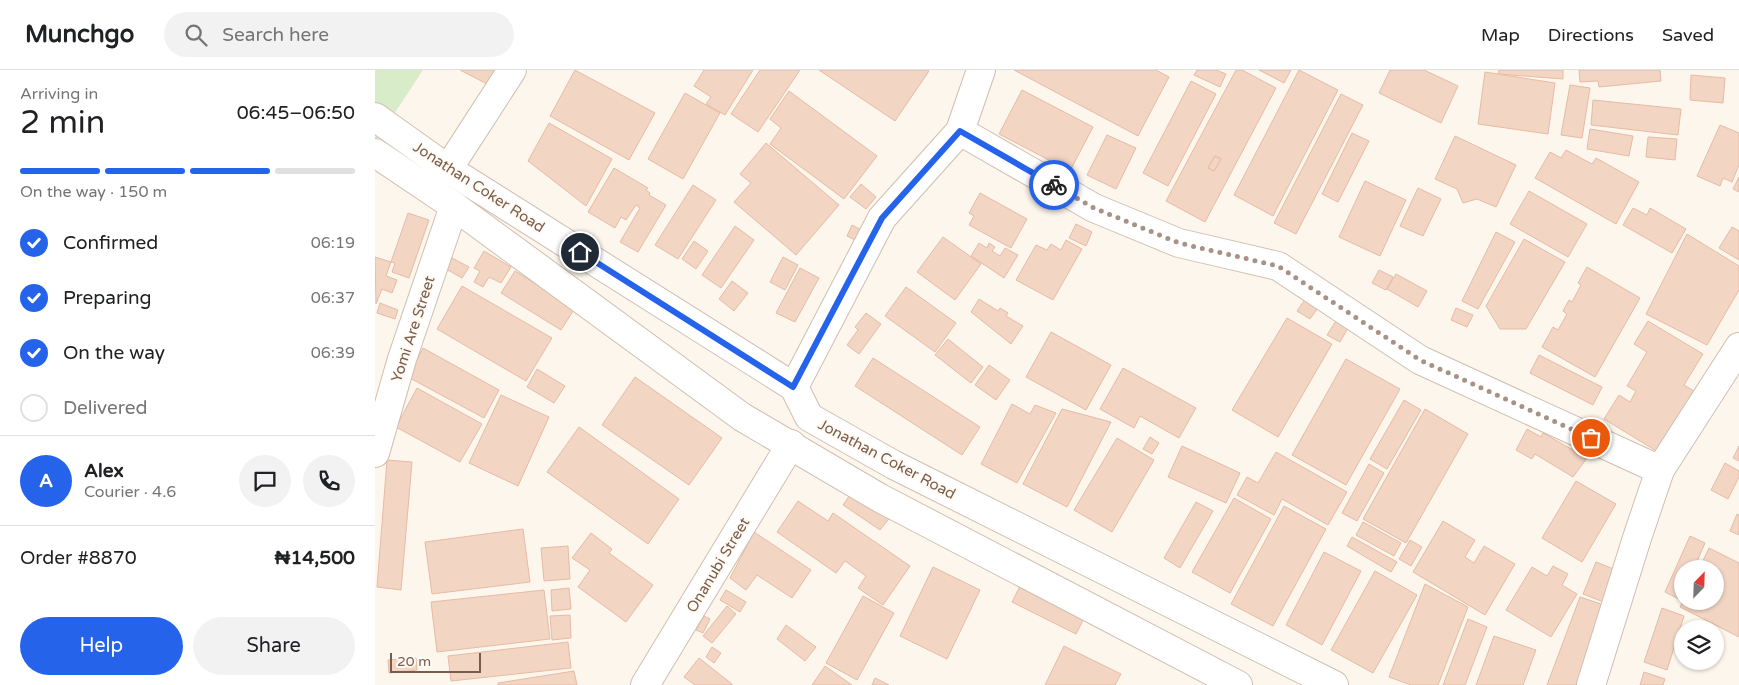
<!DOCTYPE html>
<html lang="en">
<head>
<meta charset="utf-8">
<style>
  body { margin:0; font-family:"Varela Round",sans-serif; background:#f2f2f2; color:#202124; height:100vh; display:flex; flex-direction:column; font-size:19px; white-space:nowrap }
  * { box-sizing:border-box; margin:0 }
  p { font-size:16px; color:#757577 }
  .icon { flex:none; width:28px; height:28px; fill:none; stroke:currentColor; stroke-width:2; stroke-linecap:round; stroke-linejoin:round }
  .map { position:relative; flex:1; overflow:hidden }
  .drawer { display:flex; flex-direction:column; background:#fff; width:375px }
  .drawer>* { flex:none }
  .needle { width:32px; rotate:23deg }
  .controls { position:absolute; left:1299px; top:490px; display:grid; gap:10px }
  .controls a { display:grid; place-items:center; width:50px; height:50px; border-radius:50%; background:#fff; box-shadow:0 1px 4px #0004; font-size:25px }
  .scale { position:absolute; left:15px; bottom:12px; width:91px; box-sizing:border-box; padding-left:5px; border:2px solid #7a5c4d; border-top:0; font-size:14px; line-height:18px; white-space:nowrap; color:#7a5c4d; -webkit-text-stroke:4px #fffaf3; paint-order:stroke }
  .pin { position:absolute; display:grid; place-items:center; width:42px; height:42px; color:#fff; margin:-21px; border:2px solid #fff; border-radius:50%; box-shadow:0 1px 5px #0007 }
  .courier { position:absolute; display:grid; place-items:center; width:50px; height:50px; margin:-25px; border:4px solid #2563eb; border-radius:50%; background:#fff; color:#222; box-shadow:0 1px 6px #0007 }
  .summary em { font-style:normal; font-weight:600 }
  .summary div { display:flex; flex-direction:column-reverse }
  .summary { display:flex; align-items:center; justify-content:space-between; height:85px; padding:0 20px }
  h1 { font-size:32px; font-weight:600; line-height:38px }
  .bar { display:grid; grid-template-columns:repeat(4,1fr); gap:8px 5px; align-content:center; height:60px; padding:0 20px }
  .bar i { height:6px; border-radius:4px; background:#e0e0e0 }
  .bar .active { background:#2563eb }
  .bar p { grid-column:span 4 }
  .line { display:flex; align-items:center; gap:12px; padding:0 20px; border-top:1px solid #e0e0e0 }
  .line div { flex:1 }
  .round { display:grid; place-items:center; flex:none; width:52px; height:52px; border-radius:26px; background:#f2f2f2 }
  ol { padding:0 20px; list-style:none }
  li { display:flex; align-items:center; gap:15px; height:55px }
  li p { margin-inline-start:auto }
  li .icon { padding:5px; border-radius:50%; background:#2563eb; color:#fff; stroke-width:4 }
  li:last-child { color:#757577 }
  li i { width:28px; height:28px; border:2px solid #e0e0e0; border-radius:50% }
  .primary-button { display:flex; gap:10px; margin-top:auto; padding:10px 20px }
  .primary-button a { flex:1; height:58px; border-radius:30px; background:#2563eb; color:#fff; font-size:20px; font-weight:600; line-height:58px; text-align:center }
  .primary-button a+a { background:#f2f2f2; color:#202124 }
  header { display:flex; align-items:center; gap:30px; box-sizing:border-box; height:70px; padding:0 25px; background:#fff; border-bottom:1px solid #e0e0e0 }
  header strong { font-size:24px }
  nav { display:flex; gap:28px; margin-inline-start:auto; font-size:18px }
  .search { width:350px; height:45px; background:#f2f2f2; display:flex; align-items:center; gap:12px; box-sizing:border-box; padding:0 18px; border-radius:28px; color:#757577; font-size:19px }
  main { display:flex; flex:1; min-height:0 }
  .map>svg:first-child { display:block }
  .green { fill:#d8ecc9 }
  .building { fill:#f3d5c3; stroke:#e6bba3; fill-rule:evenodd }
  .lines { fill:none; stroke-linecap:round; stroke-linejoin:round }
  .street-casing { stroke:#d1beb0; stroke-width:30 }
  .street { stroke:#fff; stroke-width:28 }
  .done { stroke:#a89285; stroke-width:5; stroke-dasharray:0 9 }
  .route { stroke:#2563eb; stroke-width:6 }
  .labels { text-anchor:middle; stroke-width:4; stroke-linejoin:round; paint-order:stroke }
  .street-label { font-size:15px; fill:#7a5c4d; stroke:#fffaf3 }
</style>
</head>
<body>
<header>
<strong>Munchgo</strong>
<div class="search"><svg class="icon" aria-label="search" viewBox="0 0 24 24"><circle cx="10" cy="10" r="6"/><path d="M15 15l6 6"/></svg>Search here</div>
<nav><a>Map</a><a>Directions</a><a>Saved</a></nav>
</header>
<main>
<section class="drawer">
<div class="summary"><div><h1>2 min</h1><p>Arriving in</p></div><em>06:45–06:50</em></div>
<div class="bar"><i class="active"></i><i class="active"></i><i class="active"></i><i></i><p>On the way · 150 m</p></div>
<ol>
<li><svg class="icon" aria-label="check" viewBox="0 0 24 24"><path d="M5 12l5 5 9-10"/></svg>Confirmed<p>06:19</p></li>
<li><svg class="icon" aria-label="check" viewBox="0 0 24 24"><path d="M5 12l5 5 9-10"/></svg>Preparing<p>06:37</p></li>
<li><svg class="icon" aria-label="check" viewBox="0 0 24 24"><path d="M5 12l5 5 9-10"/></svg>On the way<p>06:39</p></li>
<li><i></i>Delivered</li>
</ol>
<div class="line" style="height:90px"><b class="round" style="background:#2563eb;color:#fff">A</b><div><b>Alex</b><p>Courier · 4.6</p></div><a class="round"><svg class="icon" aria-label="chat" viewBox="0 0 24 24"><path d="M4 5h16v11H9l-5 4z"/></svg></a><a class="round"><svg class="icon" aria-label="phone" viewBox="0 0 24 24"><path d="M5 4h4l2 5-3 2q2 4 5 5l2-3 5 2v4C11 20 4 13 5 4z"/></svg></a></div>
<div class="line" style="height:65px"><div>Order #8870</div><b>₦14,500</b></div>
<div class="primary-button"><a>Help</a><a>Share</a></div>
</section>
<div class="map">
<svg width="1364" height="615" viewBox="0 0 1364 615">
  <rect width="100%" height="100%" fill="#fdf6ec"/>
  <path class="green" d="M0,0h48l-48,73z"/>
  <g class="building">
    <path d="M85,0h37l-10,14z"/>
    <path d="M200,0l80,43 -26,47 -79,-44z"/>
    <path d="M329,0h49l-28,45 -19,-11 5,-7 -17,-11z"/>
    <path d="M385,0h40l-42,62 -27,-18z"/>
    <path d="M444,0h108l2,1 -34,50z"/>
    <path d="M639,0h142l13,7 -31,59z"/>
    <path d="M822,0h19l10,4 -6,13 -26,-12z"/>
    <path d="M861,0h6l34,18 -71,134 -39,-21zM840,86l6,3 -7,12 -6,-3z"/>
    <path d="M884,0h32l-7,13z"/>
    <path d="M924,0l39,20 -65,126 -39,-21z"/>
    <path d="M1015,0h34l34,16 -17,37 -62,-30z"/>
    <path d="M1124,0h64v9l-65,-5z"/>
    <path d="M1204,0h81l1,11 -62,6 -1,-6 -18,1z"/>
    <path d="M1110,2l70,11 -7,51 -70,-10z"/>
    <path d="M1316,5l34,3 -2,25 -33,-3z"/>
    <path d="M816,11l25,13 -48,92 -25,-13z"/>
    <path d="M1195,15l20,3 -8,50 -21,-3z"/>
    <path d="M647,20l71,37 -23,44 -71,-37z"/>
    <path d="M414,21l88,65 -33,43 -74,-55 11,-16 -11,-9z"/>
    <path d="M310,23l35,20 -37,66 -35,-20z"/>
    <path d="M966,24l22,11 -67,129 -22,-11z"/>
    <path d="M1218,30l88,9 -3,26 -87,-10z"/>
    <path d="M174,53l63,36 -26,47 -58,-45z"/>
    <path d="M1345,55l19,8v32l-7,17 -9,-4 -3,8 -23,-10z"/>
    <path d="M1215,59l43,7 -4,20 -42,-7z"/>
    <path d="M977,63l17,8 -31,61 -16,-8z"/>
    <path d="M732,65l29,13 -20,41 -29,-14z"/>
    <path d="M1080,66l61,29 -20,42 -19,-8 -14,4 -6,-14 -22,-10z"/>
    <path d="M1273,67l29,2 -2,21 -29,-3z"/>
    <path d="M391,73l73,62 -43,50 -62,-53 17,-19 -11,-9z"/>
    <path d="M1191,80l26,14 4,-6 43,24 -23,42 -81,-46 15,-26 11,6z"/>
    <path d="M840,86l6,3 -7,12 -6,-3z"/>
    <path d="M239,98l34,20 -2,2 4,3 -1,2 17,10 -28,47 -18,-10 20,-34 -4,-3 -10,15 -5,-3 -6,11 -27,-16z"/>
    <path d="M1364,107v15l-6,-3z"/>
    <path d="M990,111l41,19 -26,56 -41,-19z"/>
    <path d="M486,114l15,13 -10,12 -16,-12z"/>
    <path d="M318,115l23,15 -38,59 -23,-14z"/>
    <path d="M1043,118l23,11 -18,37 -23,-10z"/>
    <path d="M1154,121l58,33 -19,33 -58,-33z"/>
    <path d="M605,123l47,26 -16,29 -42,-23 5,-9 -5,-3z"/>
    <path d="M1258,138l14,7 3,-7 36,21 -14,24 -49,-28z"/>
    <path d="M33,143l21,7 -20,58 -17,-6 3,-9 -4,-1z"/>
    <path d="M701,154l16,8 -6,14 -17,-8z"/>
    <path d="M477,155l13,7 -4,11 -14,-7z"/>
    <path d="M360,156l19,14 -33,48 -19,-13z"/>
    <path d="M1357,157l7,4v29l-20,-12z"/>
    <path d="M1121,162l19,10 -37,67 -16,-8z"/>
    <path d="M1312,164l52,32v24l-32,55 -61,-31z"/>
    <path d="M568,167l38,27 -26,36 -38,-28z"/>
    <path d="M1149,169l41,23 -39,67h-26l-14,-23z"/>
    <path d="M691,170l16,9 -29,51 -37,-20 20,-35 11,5 4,-6 10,6z"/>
    <path d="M319,171l14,10 -12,18 -14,-10z"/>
    <path d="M604,173l8,5 2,-5 6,4 -3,4 8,5 5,-8 13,7 -14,23 -33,-22z"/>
    <path d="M109,181l27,16 -10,16 -12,-6 -6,10 -9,-5 6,-11 -6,-3z"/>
    <path d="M0,187l16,5 -5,14 11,4 -5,13 -10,-4 -6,15z"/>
    <path d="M408,187l15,8 -13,25 -15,-8z"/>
    <path d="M77,188l17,9 -7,11 -16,-9z"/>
    <path d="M1212,197l53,31 -45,79 -53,-30 11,-20 5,3 9,-16 -4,-3 6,-11 3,2 9,-17 -3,-2z"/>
    <path d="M425,198l19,10 -24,44 -19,-9z"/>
    <path d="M1004,200l14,7 -7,13 -14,-7z"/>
    <path d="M140,201l60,37 -14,22 -60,-37z"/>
    <path d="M1021,204l31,17 -9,16 -31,-18z"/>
    <path d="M357,211l16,12 -14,18 -15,-12z"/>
    <path d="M87,216l90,52 -26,43 -89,-52z"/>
    <path d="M531,217l50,36 -21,29 -50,-36z"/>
    <path d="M934,224l13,8 -12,17 -13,-8z"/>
    <path d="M604,229l19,12 2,-3 8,5 -2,3 17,10 -12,18 -40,-32z"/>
    <path d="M5,233l18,7 -3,9 -18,-6z"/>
    <path d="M1081,238l17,7 -6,12 -16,-7z"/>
    <path d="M491,243l15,11 -22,30 -12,-9 11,-15 -3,-3z"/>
    <path d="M966,243l12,6 -13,23 -13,-7z"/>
    <path d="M912,248l45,26 -54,93 -46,-27z"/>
    <path d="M1273,251l55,33 -19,31 10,6 -36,61 -54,-33 15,-24 11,7 6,-11 -9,-5 20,-34 -13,-8z"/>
    <path d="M676,262l60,33 -25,45 -60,-33z"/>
    <path d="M573,269l35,28 -12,16 -36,-28z"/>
    <path d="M48,278l76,42 -15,28 -76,-41z"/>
    <path d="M1164,285l63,32 -9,18 -63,-32z"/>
    <path d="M498,288l107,69 -18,28 -107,-69z"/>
    <path d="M971,289l54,30 -54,96 -54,-30z"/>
    <path d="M614,295l21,15 -14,20 -21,-15z"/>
    <path d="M748,298l73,40 -17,30 -39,-22 -6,12 -34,-19z"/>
    <path d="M162,299l28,17 -11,17 -27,-16z"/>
    <path d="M260,307l87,61 -33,47 -87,-60z"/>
    <path d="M42,318l65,36 -22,38 -64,-35z"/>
    <path d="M126,325l48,22 -31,69 -49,-23z"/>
    <path d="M1029,330l17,10 -34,59 -17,-10z"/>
    <path d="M637,334l18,10 5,-9 21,8 -39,70 -36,-19z"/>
    <path d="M687,339l49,13 -44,85 -44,-23z"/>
    <path d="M1050,339l43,25 -62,109 -43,-24z"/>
    <path d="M204,357l100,72 -31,45 -101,-72z"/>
    <path d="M1152,359l14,8 2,-4 44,25 -14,19 -38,-23 -3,5 -16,-9z"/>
    <path d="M775,367l9,6 -7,11 -9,-5z"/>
    <path d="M742,368l37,22 -42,72 -38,-22z"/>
    <path d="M807,376l58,27 -14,30 -58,-26z"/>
    <path d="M1364,376v15l-6,-3z"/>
    <path d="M901,382l71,40 -19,33 -46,-26 -8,16 -37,-20 10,-18 11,6z"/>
    <path d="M12,390l25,2 -11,128 -24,-3z"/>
    <path d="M1350,393l14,8v6l-11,22 -17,-9z"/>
    <path d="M994,394l15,9 -27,48 -15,-8z"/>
    <path d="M1201,411l40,23 -34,58 -40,-24z"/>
    <path d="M477,422l40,23 -12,15 -37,-25z"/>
    <path d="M859,428l37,21 -41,74 -38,-21z"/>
    <path d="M423,431l30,20 5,-8 77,53 -27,39 -25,-17 8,-12 -21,-15 -9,12 -59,-41z"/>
    <path d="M821,432l17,9 -33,57 -16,-10z"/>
    <path d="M909,436l42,23 -53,97 -42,-22z"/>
    <path d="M1362,444l2,1v20l-9,-4z"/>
    <path d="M1068,451l32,19 -10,17 9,6 10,-17 31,18 -30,51 -72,-43z"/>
    <path d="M988,452l38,21 -7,13 -38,-21z"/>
    <path d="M148,459l7,53 -98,12 -7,-52z"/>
    <path d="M379,462l57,38 -19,28 -35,-23 -11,15 -16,-12z"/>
    <path d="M216,463l21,16 -3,4 44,32 -27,37 -48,-35 12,-17 -18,-12z"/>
    <path d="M1315,466l15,7 -10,23 -1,-1 -2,4h-9v22l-4,8 -14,-7z"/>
    <path d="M977,467l45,25 -6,10 -44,-26z"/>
    <path d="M1035,470l12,7 -11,19 -12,-7z"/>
    <path d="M193,476l2,33 -26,2 -3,-33z"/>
    <path d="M1334,478l30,15v74l-59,-30 3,-6h32v-32h-16z"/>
    <path d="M949,482l37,19 -39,74 -36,-20z"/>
    <path d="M1221,492l25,10 -12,32 -26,-10z"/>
    <path d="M1178,496l15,8 -6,11 15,9 -26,43 -45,-27 26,-43 15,9z"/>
    <path d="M558,497l47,23 -33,69 -47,-23z"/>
    <path d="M1000,501l42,24 -44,78 -42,-23z"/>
    <path d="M647,512l66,29 -12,23 -64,-32z"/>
    <path d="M1050,514l43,23 -30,78h-27l-22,-8z"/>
    <path d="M194,518l2,21 -19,2 -1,-21z"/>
    <path d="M169,520l6,49 -113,13 -6,-50z"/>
    <path d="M351,520l20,12 -6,10 -20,-12z"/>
    <path d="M488,526l31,17 -37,67 -31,-17z"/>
    <path d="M1205,527l24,8 -26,80h-31z"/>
    <path d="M352,536l9,8 -24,29 -9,-7z"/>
    <path d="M1287,538l22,8 -17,54 -23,-8z"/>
    <path d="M195,545l1,23 -19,2 -2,-24z"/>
    <path d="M329,546l6,3 -7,14 -7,-3z"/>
    <path d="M1093,549l19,8 -22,58h-22z"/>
    <path d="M411,555l30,22 -11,14 -28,-22z"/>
    <path d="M1119,566l42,14 -13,35h-47z"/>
    <path d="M193,572l3,26 -120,13 -3,-25z"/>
    <path d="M689,576l57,28 -6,11h-70z"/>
    <path d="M337,577l9,6 -7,10 -8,-6z"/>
    <path d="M41,588l1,12 -28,3 -1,-13z"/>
    <path d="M324,588l33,26v1h-37l-11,-8z"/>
    <path d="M450,596l27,19h-40z"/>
    <path d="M199,601l3,14h-79v-2z"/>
    <path d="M1269,602l21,7 -2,6h-23z"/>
    <path d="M500,608l14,7h-17z"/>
  </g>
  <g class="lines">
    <defs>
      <g id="street">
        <path d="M0,47l73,52 346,218 15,30 85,48 440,220"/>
        <path d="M585,61l134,77 85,35 99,23 142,94 240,110"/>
        <path d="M0,83l79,53 288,211 138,81 358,187"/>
        <path d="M73,99l64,-99"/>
        <path d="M419,317l88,-169 78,-87 21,-61"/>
        <path d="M0,383l27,-94 52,-153"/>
        <path d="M270,615l146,-241"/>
        <path d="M1216,615l46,-147 23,-68 79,-123"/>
      </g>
    </defs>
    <use href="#street" class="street-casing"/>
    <use href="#street" class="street"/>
  </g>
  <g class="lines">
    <path class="done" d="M679,115l40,23 85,35 99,23 142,94 171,78"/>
    <path class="route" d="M205,182l213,135 89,-169 78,-87 94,54"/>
  </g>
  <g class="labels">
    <g class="street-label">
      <text transform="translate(104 117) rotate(33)" y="5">Jonathan Coker Road</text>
      <text transform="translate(38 259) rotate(-72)" y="5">Yomi Are Street</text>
      <text transform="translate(512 389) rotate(28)" y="5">Jonathan Coker Road</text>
      <text transform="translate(343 495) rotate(-59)" y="5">Onanubi Street</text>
    </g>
  </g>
</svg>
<div class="controls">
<a><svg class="needle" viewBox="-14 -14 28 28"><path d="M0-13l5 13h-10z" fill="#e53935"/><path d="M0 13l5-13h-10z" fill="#757577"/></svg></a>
<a><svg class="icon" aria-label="layers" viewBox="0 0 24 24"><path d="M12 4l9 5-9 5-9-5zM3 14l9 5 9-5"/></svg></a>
</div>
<div class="scale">20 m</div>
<div class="pin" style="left:1216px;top:368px;background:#ea580c"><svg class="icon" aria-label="bag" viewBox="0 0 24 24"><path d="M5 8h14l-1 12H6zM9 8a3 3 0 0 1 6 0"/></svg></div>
<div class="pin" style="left:205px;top:182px;background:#1f2937"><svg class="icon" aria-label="home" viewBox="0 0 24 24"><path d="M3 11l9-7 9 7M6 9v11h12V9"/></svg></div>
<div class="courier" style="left:679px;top:115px"><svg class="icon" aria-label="bike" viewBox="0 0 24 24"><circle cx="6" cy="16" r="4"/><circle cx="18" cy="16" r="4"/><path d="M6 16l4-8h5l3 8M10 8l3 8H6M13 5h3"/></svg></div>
</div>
</main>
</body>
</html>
